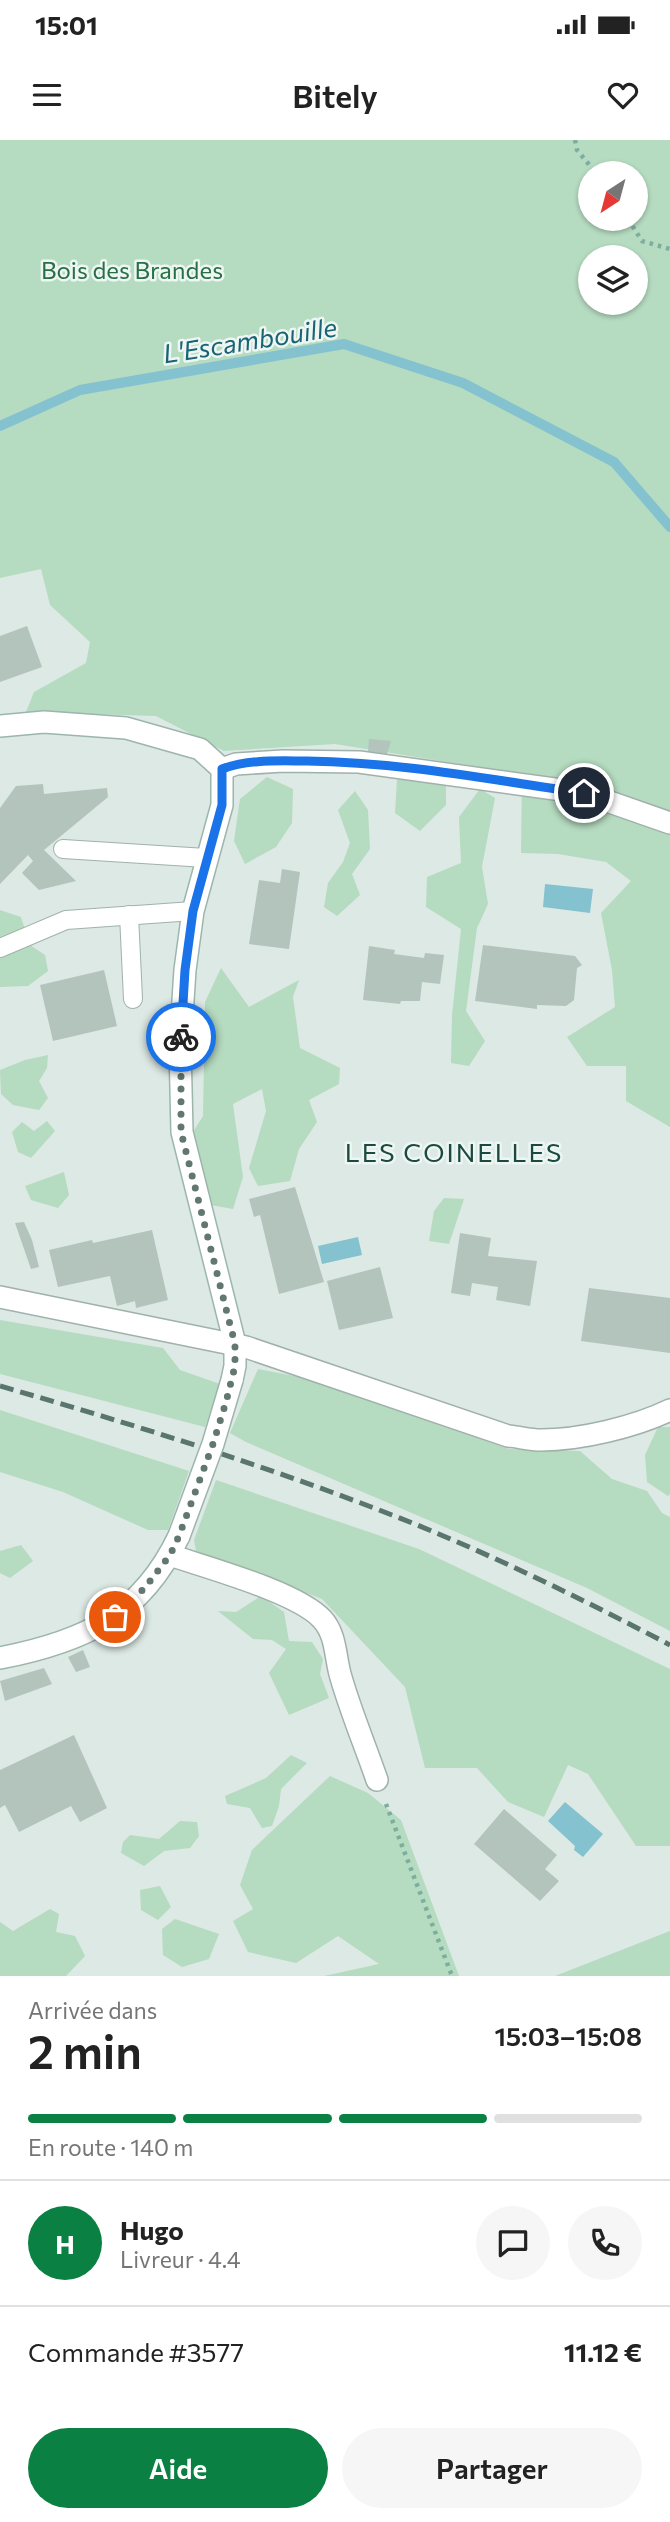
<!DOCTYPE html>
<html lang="fr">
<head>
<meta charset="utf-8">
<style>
  body { margin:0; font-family:Commissioner,sans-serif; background:#f6f6f6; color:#222; height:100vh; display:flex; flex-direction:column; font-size:26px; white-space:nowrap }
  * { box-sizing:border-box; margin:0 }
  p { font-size:23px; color:#767676 }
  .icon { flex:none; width:38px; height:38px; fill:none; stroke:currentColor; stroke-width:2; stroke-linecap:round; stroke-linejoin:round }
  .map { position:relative; height:1836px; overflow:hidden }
  .details { display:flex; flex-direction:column; background:#fff; flex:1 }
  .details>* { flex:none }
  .needle { width:46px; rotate:216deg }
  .buttons { position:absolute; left:578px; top:21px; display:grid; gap:14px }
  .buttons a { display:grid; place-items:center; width:70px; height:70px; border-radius:50%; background:#fff; box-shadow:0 2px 5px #0004; font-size:35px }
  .pin { position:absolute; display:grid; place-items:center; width:60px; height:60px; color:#fff; margin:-30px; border:4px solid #fff; border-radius:50%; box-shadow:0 2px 7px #0007 }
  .courier { position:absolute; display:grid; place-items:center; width:70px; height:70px; margin:-35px; border:5px solid #1a73e8; border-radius:50%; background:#fff; color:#222; box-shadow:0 2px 9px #0007 }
  .overview em { font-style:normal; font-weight:600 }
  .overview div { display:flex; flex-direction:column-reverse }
  .overview { display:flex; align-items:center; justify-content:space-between; height:119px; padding:0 28px }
  h1 { font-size:46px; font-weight:600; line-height:52px }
  .bar { display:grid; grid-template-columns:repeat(4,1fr); gap:10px 7px; align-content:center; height:84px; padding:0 28px }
  .bar i { height:9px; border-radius:5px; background:#e0e0e0 }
  .bar .current { background:#0b8043 }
  .bar p { grid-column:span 4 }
  .line { display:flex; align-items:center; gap:18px; padding:0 28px; border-top:2px solid #e0e0e0 }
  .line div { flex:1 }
  .round { display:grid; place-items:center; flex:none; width:74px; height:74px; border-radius:37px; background:#f6f6f6 }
  .primary-button { display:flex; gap:14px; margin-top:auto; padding:14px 28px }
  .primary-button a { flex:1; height:80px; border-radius:42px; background:#0b8043; color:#fff; font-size:28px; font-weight:600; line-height:80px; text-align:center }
  .primary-button a+a { background:#f6f6f6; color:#222 }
  .status { display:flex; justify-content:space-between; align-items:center; height:49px; padding:0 35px; background:#fff; direction:ltr }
  .status svg { height:19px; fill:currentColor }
  header { display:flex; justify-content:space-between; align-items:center; height:91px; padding:0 28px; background:#fff; font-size:32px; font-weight:600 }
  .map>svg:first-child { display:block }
  .green { fill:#b5dbc0; fill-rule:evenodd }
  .water { fill:#84c2d0 }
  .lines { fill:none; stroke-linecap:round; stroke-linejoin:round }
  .stream { stroke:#84c2d0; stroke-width:10 }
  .building { fill:#b3c4bd }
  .lane-casing { stroke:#a0b1ab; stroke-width:20 }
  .street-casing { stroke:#a0b1ab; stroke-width:24 }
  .secondary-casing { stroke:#9cb5ad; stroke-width:24 }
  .path { stroke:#7dad9f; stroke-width:4.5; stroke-dasharray:3.5 5; stroke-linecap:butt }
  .lane { stroke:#fff; stroke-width:18 }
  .street { stroke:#fff; stroke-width:21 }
  .secondary { stroke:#fff; stroke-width:21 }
  .rail { stroke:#59756e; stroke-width:5; stroke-dasharray:14 7; stroke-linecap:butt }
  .secondary-bridge-casing { stroke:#9cb5ad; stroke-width:24; stroke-linecap:butt }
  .secondary-bridge { stroke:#fff; stroke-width:21 }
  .done { stroke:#627770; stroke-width:7; stroke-dasharray:0 12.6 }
  .route { stroke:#1a73e8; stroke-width:9 }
  .labels { text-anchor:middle; stroke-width:5; stroke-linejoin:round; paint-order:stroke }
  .park-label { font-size:24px; fill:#296f46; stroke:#edf6f2 }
  .water-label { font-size:26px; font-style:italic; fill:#196374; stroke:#edf6f2 }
  .neighbourhood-label { font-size:26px; letter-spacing:2px; fill:#1b4a40; stroke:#edf6f2 }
</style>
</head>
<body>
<div class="status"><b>15:01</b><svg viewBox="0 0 49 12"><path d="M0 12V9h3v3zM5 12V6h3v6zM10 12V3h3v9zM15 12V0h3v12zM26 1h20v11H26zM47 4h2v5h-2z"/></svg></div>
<header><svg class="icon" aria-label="menu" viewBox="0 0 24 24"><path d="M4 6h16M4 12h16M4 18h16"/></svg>Bitely<svg class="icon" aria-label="heart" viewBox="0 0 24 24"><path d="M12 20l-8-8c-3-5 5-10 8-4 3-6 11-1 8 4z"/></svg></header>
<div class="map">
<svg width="670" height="1836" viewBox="0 0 670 1836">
  <rect width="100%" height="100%" fill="#dde9e4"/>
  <g class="green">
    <path d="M0,0h670v987l-44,-26v-35h-39l-20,-29 48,-30 -3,-37 -11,-57 30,-32 -25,-19 -48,-8 -37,-1 1,-79 -187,-30 -111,7 -68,-35 -130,-4 8,-20 52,-29 4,-21 -40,-37 -9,-36 -41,9zM590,33h45v46h-45zM590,117h45v46h-45z"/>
    <path d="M424,623l22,18v24l-26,26 -25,-18 2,-33z"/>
    <path d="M267,637l26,12 -1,34 -16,24 -31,17 -11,-23 6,-42z"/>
    <path d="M480,649l15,9 -13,69 6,37 -11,24 -11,83 19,30 -16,25 -18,-3 1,-48 9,-86 -35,-22 1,-30 34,-14 -2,-46z"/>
    <path d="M355,651l13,19 2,39 -18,25 8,21 -23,21 -13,-9 4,-24 15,-21 7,-19 -12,-33z"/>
    <path d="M0,770l21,7 9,28 15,10 3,16 -20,15 -28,1z"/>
    <path d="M221,828l28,39 50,-27 -6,17 7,51 40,20 -1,16 -30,16 8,22 -18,27 -9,32 -32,5 -9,-18 17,-57 -4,-22 -29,15 10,73 -10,32 -28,-5 -14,-69 12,-19 2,-114z"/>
    <path d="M48,915l-1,13 -8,13 9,17 -9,12 -26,-5 -12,-11 -1,-24 25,-10z"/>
    <path d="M47,981l8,10 -24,27 -13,-6 -6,-20 10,-10 12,9z"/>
    <path d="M64,1032l5,23 -11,13 -27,-8 -6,-14z"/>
    <path d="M444,1058l20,1 -15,45 -20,-3 5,-30z"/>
    <path d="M0,1180l163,28 17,22 40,14 -15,43 -205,-53z"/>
    <path d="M258,1229l73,14 178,66 71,2 32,28 35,12 15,22 8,4v114l-83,-43 -341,-146 -16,-9z"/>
    <path d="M0,1270l189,61 -21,59h-20l-85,-38 -63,-20z"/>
    <path d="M658,1287h12v67l-2,2 -21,-14 -2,-27z"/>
    <path d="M216,1340l203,69 251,120v177h-34l-48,-72 -20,-9 -24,52 -36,-15 -31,-34h-52l-20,-81 -83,-88 -126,-48 -2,-11z"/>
    <path d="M21,1405l12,16 -23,17 -10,-5v-22z"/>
    <path d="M261,1456l23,16 5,29 23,1 11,17 -3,15 9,24 -40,17 -20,-42 17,-24 -14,-9 -19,-1 -35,-28 18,1z"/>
    <path d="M291,1615l16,8 -26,26 -2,17 -7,20 -10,2 -12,-20 -23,-4 -2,-8 41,-18z"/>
    <path d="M330,1636l38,17 33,27 58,156h-135l55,-12 -41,-28 -42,27 -48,-11 -15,-31 20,-12 -13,-24 12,-35z"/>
    <path d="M180,1681l17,1 2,14 -9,12 -26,3 -20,15 -23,-13 2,-11 7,-7 29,4z"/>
    <path d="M160,1746l11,21 -13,13 -17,-10 -1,-20z"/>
    <path d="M50,1769l9,5 -3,18 19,4 10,20 -19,20h-66v-54l13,9z"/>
    <path d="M175,1779l44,15 -10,25 -27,8 -19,-12 -1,-26z"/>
    <path d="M670,1791v45h-115z"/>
  </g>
  <g class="water">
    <path d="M545,744l48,5 -3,24 -47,-6z"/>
    <path d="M358,1097l4,18 -40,9 -4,-18z"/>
    <path d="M565,1662l38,32 -20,23 -9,-7 1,-4 -27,-25z"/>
  </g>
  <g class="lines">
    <path class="stream" d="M0,286l80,-36 264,-46 119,39 151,79 56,65"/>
  </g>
  <g class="building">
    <path d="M27,486l15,41 -42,15v-46z"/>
    <path d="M369,599l22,2 -4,13 -19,-2z"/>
    <path d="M43,644l1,10 63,-6 1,9 -64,53 32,31 -37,9 -17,-17 11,-12 -5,-6 -28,29v-76l16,-22z"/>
    <path d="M282,729l18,3 -11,77 -40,-5 10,-64 21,3z"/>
    <path d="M483,805l92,11 7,9 -5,3 -3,32 -8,6 -29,-1v4l-62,-8z"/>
    <path d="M369,806l26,4 -1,4 30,4 1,-5 19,2 -4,29 -18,-2 -2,19h-19l-1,3 -37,-4z"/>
    <path d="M104,830l13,56 -64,15 -13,-56z"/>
    <path d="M295,1047l29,95 -45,12 -19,-79 -6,2 -5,-18z"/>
    <path d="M24,1082l8,18 7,27 -8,2 -16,-46z"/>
    <path d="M152,1090l16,70 -32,8 -1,-7 -18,5 -7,-30 -52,11 -9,-37 43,-10 1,3z"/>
    <path d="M460,1093l31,5 -3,18 49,5 -7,45 -34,-6 2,-13 -26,-4 -2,13 -19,-3z"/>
    <path d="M380,1127l13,51 -54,12 -12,-49z"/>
    <path d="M589,1148l81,10v55l-89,-12z"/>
    <path d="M83,1510l7,17 -14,5 -8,-15z"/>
    <path d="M44,1528l8,16 -47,17 -5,-20z"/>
    <path d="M74,1595l33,73 -27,14 -9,-16 -52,26 -14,-27 -5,3v-38z"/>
    <path d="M504,1669l53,46 -12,14 14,12 -19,20 -66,-57z"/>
  </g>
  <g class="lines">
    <defs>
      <g id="lane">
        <path d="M63,709l143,9"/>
        <path d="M129,775l4,84"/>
        <path d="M0,808l66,-28 127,-9"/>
      </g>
      <g id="street">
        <path d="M222,629l14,-5 47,-3 76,1 225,31 86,30"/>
        <path d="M0,1157l246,50 262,89c11,1 22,4 33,4 39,0 94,-13 129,-30"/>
        <path d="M170,1415c38,13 127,37 152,64 14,15 13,36 18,55 10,36 25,71 37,106"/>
      </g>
      <g id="secondary">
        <path d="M0,586l44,-4 82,6 74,21 22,20v36l-29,106 -8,59 -5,76 2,86 53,212v22l-3,14"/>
        <path d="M0,1518c83,-16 141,-42 179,-122"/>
      </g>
    </defs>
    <use href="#lane" class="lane-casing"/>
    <use href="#street" class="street-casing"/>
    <use href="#secondary" class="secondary-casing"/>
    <g class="path">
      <path d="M575,0l2,10 19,23"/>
      <path d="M628,79l14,22 28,8"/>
      <path d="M386,1664l66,172"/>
    </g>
    <use href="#lane" class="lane"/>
    <use href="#street" class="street"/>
    <use href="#secondary" class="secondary"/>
    <path class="rail" d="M0,1246c132,38 264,79 392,129 95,37 188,83 278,130"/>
    <defs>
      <path id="secondary-bridge" d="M179,1396l34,-92 19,-64"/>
    </defs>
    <use href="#secondary-bridge" class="secondary-bridge-casing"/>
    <use href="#secondary-bridge" class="secondary-bridge"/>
  </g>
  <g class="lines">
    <path class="done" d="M115,1477l19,-17 16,-19 20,-26 9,-19 34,-92 13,-42 9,-36v-22l-54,-212v-95"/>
    <path class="route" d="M181,897l4,-67 8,-59 29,-106v-36c26,-10 57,-8 85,-8 93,1 185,19 277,32"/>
  </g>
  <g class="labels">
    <g class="park-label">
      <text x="132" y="139">Bois des Brandes</text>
    </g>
    <g class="water-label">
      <text transform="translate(250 201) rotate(-9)" y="9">L'Escambouille</text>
    </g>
    <g class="neighbourhood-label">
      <text x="454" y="1022">LES COINELLES</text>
    </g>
  </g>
</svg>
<div class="buttons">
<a><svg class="needle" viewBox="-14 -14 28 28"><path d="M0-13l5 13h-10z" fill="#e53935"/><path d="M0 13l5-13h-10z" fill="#767676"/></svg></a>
<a><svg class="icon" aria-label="layers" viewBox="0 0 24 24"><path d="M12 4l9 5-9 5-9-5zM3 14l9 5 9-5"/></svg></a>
</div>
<div class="pin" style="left:115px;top:1477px;background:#ea580c"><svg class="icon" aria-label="bag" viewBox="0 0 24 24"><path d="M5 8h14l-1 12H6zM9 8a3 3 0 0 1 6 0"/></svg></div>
<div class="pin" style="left:584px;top:653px;background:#1f2937"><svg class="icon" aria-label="home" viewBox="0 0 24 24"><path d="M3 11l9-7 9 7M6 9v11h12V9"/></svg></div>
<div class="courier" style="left:181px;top:897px"><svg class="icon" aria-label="bike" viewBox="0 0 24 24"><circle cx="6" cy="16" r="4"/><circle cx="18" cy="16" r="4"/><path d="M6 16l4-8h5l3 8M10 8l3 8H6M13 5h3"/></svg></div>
</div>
<section class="details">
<div class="overview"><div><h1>2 min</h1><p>Arrivée dans</p></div><em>15:03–15:08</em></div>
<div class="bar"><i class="current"></i><i class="current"></i><i class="current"></i><i></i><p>En route · 140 m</p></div>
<div class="line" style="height:126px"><b class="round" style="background:#0b8043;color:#fff">H</b><div><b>Hugo</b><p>Livreur · 4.4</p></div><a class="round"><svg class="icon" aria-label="chat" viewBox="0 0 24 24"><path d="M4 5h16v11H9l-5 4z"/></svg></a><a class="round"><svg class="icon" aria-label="phone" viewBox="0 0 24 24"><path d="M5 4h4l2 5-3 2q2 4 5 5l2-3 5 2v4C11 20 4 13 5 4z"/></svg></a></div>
<div class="line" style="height:91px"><div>Commande #3577</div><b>11.12 €</b></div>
<div class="primary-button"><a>Aide</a><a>Partager</a></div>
</section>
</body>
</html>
